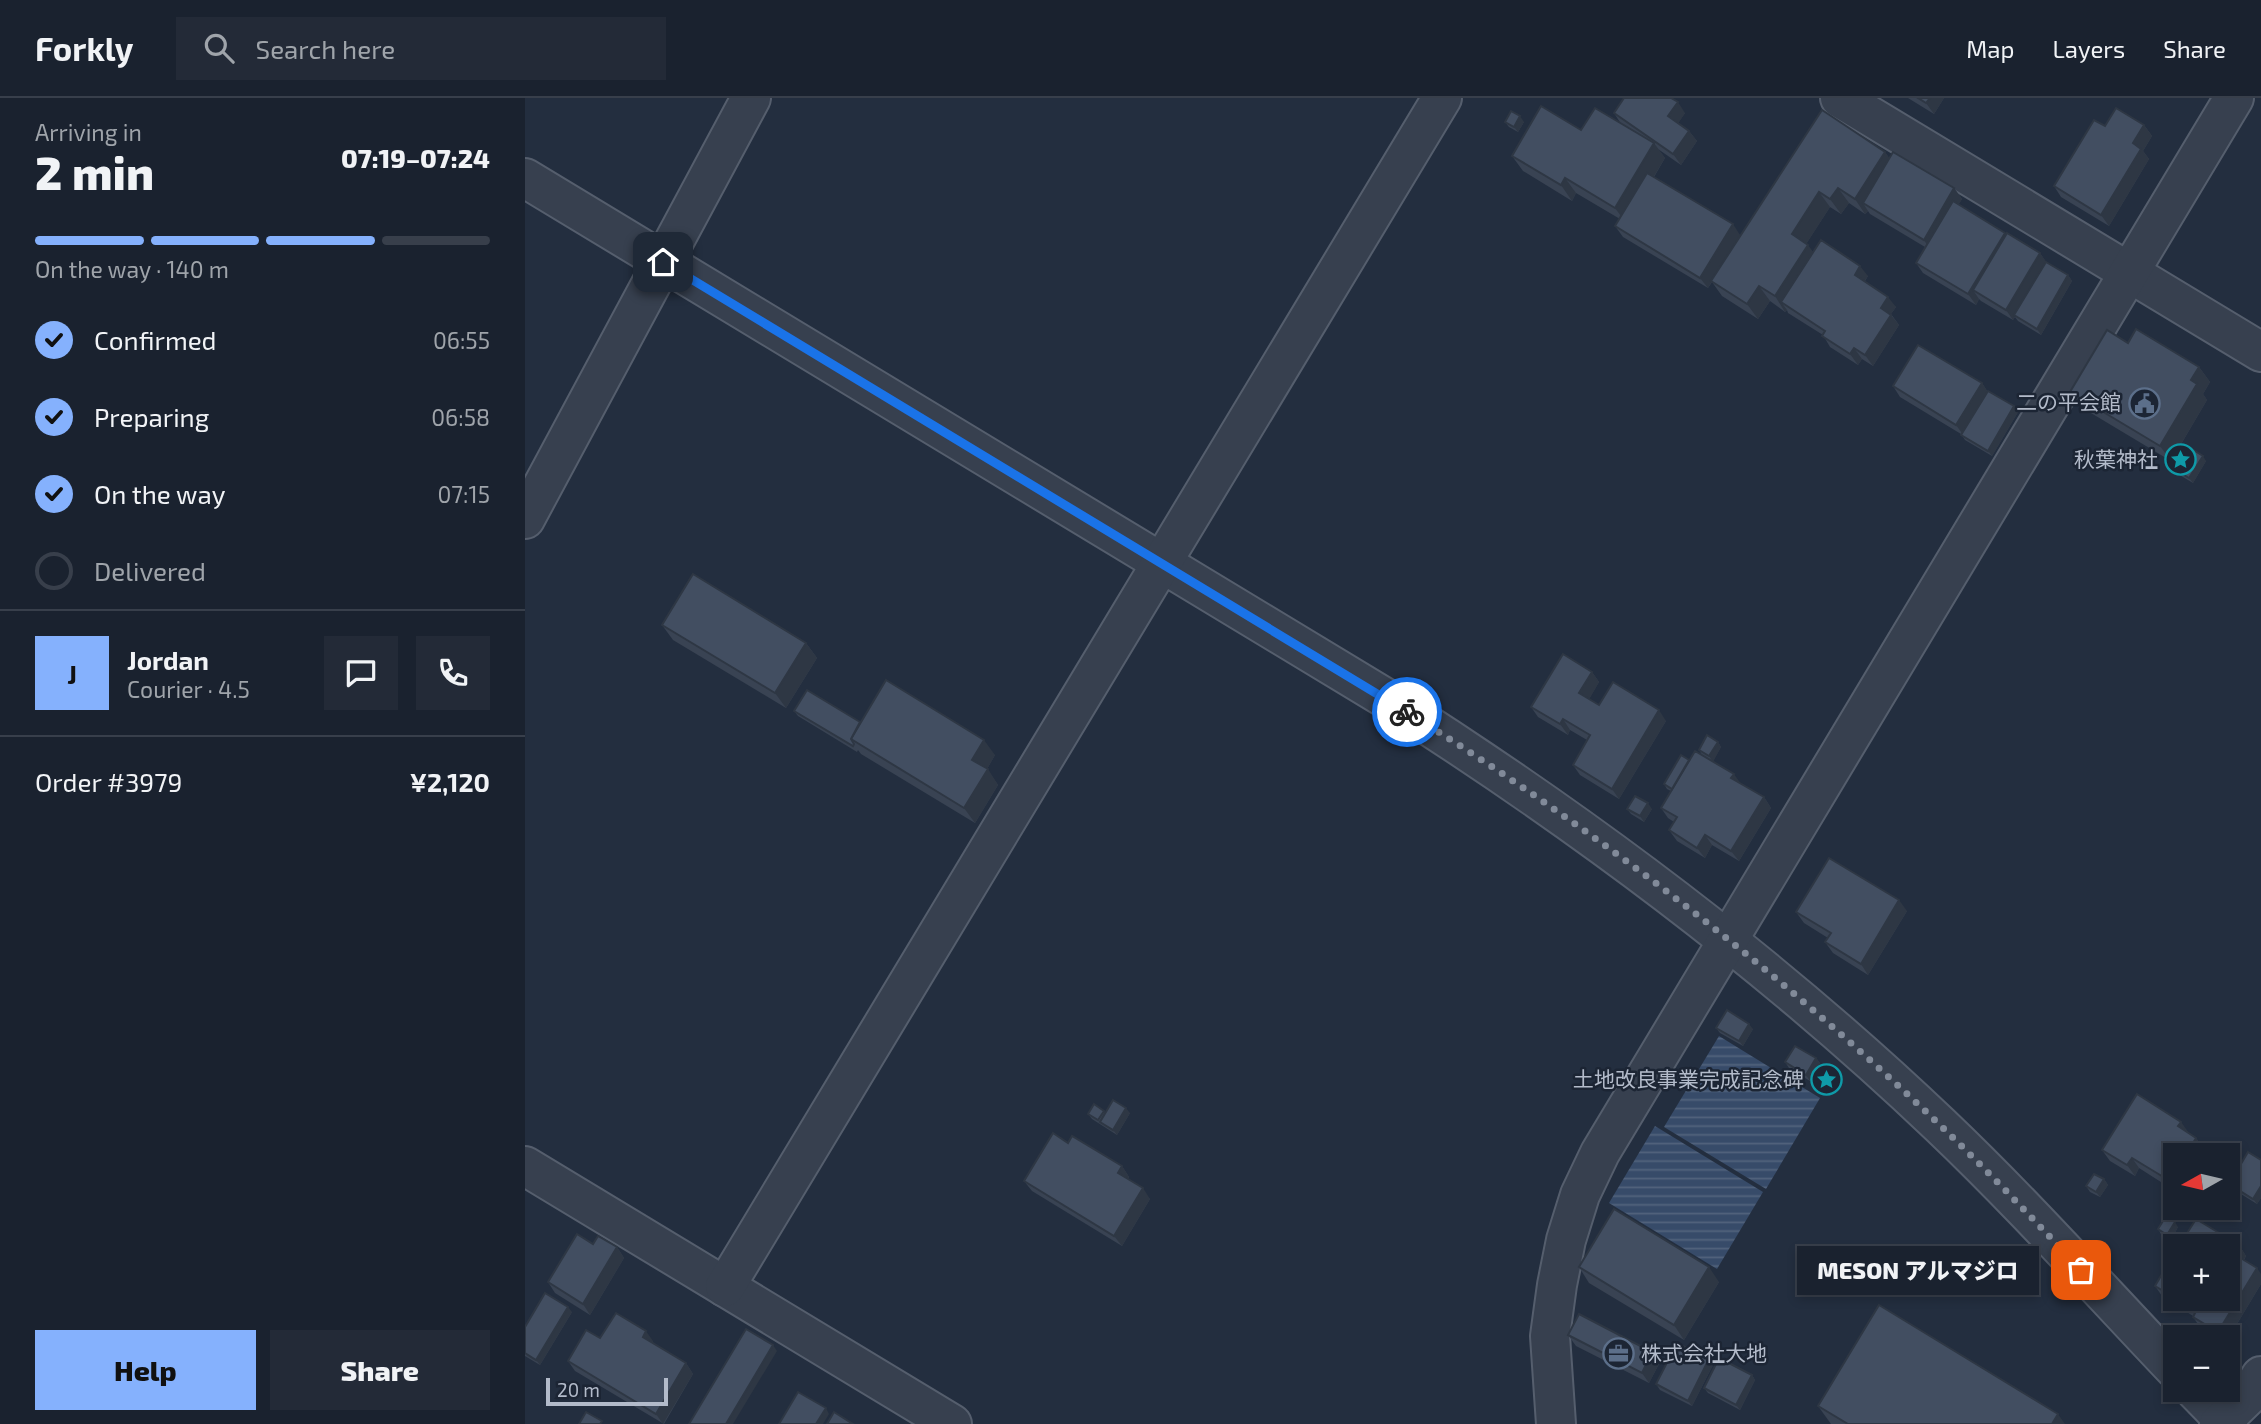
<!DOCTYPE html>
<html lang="en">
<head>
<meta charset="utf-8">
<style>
  body { margin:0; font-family:"Exo 2","Noto Sans JP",sans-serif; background:#232a37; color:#f1f3f6; height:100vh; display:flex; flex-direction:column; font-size:26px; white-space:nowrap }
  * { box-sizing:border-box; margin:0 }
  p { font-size:23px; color:#9fa4aa }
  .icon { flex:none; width:38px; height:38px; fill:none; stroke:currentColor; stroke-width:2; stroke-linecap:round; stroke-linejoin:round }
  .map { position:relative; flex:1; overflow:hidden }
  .drawer { display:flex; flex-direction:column; background:#1a222f; width:525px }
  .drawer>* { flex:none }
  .needle { width:46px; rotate:262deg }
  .buttons { position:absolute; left:1638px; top:1045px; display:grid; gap:14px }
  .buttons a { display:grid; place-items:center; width:77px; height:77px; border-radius:0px; background:#1a222f; box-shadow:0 4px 10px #0003,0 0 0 2px #383f4b; font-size:35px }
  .scale { position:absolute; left:21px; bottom:18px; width:122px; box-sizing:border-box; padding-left:7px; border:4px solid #b3bbca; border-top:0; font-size:19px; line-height:24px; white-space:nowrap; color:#b3bbca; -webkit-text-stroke:5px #1c2534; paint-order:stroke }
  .pin { position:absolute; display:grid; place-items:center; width:60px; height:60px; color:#fff; margin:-30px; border-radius:14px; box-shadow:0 4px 10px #0006 }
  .courier { position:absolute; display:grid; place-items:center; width:70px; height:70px; margin:-35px; border:5px solid #1a73e8; border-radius:50%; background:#fff; color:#222; box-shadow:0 2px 9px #0007 }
  .bubble { position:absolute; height:49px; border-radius:0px; background:#1a222f; box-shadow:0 4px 10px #0003,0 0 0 2px #383f4b; font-size:23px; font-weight:800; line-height:49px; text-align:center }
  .head em { font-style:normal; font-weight:800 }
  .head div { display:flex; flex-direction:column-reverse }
  .head { display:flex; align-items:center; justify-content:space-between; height:119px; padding:0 35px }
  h1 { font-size:46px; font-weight:800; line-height:52px }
  .bar { display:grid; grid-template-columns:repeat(4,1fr); gap:10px 7px; align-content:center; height:84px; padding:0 35px }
  .bar i { height:9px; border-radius:5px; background:#383f4b }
  .bar .on { background:#85b1fd }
  .bar p { grid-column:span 4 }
  .line { display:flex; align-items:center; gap:18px; padding:0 35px; border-top:2px solid #383f4b }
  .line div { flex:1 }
  .round { display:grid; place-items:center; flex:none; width:74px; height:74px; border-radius:0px; background:#232a37 }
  ol { padding:0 35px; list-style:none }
  li { display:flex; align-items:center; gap:21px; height:77px }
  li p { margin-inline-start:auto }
  li .icon { padding:7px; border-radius:50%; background:#85b1fd; color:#111; stroke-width:4 }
  li:last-child { color:#9fa4aa }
  li i { width:38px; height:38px; border:4px solid #383f4b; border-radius:50% }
  .primary-button { display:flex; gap:14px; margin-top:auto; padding:14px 35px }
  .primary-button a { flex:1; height:80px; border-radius:0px; background:#85b1fd; color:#111; font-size:28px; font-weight:800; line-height:80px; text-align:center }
  .primary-button a+a { background:#232a37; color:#f1f3f6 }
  header { display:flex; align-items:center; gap:42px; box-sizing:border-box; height:98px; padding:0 35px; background:#1a222f; border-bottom:2px solid #383f4b }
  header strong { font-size:33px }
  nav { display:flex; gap:38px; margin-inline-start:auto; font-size:24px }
  .search { width:490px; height:63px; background:#232a37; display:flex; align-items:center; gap:18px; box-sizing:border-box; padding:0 24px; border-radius:0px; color:#9fa4aa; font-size:26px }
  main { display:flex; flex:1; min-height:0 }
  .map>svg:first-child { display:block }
  .water { fill:url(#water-rules) }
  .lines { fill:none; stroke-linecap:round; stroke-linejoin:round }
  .minor-casing { stroke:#555e6d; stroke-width:42 }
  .minor { stroke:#37404f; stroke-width:38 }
  .wall { fill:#394353 }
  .shaded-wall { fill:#2e3744 }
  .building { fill:#424e61; stroke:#2e3744; stroke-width:2 }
  .done { stroke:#818a99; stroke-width:7; stroke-dasharray:0 12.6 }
  .route { stroke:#1a73e8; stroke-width:9 }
  .labels { text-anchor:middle; stroke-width:5; stroke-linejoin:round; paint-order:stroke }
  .poi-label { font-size:21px; fill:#b3bbca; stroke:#1c2534; text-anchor:end }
</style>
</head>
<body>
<header>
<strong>Forkly</strong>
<div class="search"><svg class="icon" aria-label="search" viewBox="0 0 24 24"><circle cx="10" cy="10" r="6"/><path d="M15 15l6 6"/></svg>Search here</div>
<nav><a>Map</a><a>Layers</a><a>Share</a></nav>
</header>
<main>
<section class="drawer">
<div class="head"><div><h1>2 min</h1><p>Arriving in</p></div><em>07:19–07:24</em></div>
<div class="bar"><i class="on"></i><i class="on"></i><i class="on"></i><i></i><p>On the way · 140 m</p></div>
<ol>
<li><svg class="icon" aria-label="check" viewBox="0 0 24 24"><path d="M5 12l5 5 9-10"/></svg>Confirmed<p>06:55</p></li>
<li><svg class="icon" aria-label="check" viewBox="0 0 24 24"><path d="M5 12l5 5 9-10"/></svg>Preparing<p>06:58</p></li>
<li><svg class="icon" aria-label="check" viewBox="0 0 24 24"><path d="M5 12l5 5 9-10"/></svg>On the way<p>07:15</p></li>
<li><i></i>Delivered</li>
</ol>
<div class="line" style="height:126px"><b class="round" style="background:#85b1fd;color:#111">J</b><div><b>Jordan</b><p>Courier · 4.5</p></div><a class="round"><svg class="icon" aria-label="chat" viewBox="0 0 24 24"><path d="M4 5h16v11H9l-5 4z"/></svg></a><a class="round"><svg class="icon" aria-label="phone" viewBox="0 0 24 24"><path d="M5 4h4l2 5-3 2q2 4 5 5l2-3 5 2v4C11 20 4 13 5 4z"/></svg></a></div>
<div class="line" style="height:91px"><div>Order #3979</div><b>¥2,120</b></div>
<div class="primary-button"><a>Help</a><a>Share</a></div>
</section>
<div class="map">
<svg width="1736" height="1326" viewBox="0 0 1736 1326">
  <defs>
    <pattern id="water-rules" width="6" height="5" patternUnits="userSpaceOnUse" patternTransform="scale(1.75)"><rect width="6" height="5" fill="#374b69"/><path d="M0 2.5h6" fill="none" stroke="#52637d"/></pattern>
  </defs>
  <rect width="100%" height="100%" fill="#232e3f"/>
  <g class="water">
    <path d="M1194,938l101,62 -54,91 -102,-62z"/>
    <path d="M1130,1028l108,66 -46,77 -108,-66z"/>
  </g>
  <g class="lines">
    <defs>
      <g id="minor">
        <path d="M1315,0l421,254"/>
        <path d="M0,80l862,521c197,125 384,265 553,426 82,78 157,162 235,244"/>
        <path d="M0,421l226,-421"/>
        <path d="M0,1068l427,258"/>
        <path d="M200,1189l717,-1189"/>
        <path d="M1670,1292l33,34"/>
        <path d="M1031,1326l-6,-88 7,-51 9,-45 14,-45 20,-42 634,-1055"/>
        <path d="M1694,1326l31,-30 11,-18"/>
      </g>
    </defs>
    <use href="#minor" class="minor-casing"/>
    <use href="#minor" class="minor"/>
  </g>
  <g class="wall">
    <path d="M1383,0h36l-10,16z"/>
    <path d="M1297,12l63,42 4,6 65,30 8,11 -4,6 48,30 34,18 6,9 22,13 4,6 -31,54 -23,-14 -3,-4 -2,3 -32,-19 -2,-2 -3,6 -53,-32 -7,-10 9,-16 -55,-33 -2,-3 -3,3 -16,-11 -8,11 -11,-7 -24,37 7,8 55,24 -3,5 31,26 -5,7 8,11 -26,41 -11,-7 -4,6 -28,-18 -7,-12 -35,-22 -1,-3 -2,2 -15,-11 -12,18 -36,-23 -10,-14 -4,6 -85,-51 -8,-11 5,-7 -44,-26 -4,8 -49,-30 -11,-15 69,-26 40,-6 -7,-11h71l-7,10 11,8 8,10 -16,24 -23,-16 7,9 -11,19 86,58 -15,25z"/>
    <path d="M980,24h19l-6,10 -9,-5z"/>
    <path d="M1619,27l8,11 -9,15 6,8 -40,67 -48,-29 -7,-11 51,-60z"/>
    <path d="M1603,245l71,24 11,15 -7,12 4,6 -30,51 6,3 23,7 -13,22 -15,-9 -4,-5 3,-6 -5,-5 -1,3 -90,-54 -11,-15z"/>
    <path d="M1457,285l5,8 31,21 -26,44 -27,-16 -4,-6 -61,-37 -7,-11z"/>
    <path d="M137,527l144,18 11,15 -31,50 -113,-68z"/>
    <path d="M1067,574l7,10 -10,17 10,6 67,16 -47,78 -39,-24 -7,-10 14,-25 -17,-10 -2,5 -30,-18 -7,-10z"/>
    <path d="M269,613l66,11 135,33 -8,14 11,16 -23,38 -114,-69 -3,-4 -1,2 -59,-36z"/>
    <path d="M1193,644l3,5 -8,14 27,22 24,14 7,11 -32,53 -27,-16 -7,13 -28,-17 -8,-11 5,-8 -6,-4 -7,-10 10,-17 -4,-2 -3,-5 25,-24 13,-5 -3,-5z"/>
    <path d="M1102,711h25l-8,13 -13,-8z"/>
    <path d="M1382,813l-39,64 -35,-22 -8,-11 3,-4 -24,-15 -8,-11z"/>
    <path d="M1191,930l37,1 -10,17 -23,-13z"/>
    <path d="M1291,960l4,5 -10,18 -21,-13 -4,-6z"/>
    <path d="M579,1013l1,2h25l-13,22 -25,-16 -4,-5z"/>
    <path d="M1663,1035l8,5 8,11 -4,6h-25v36l-36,-23 -4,8 -25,-15 -8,-11z"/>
    <path d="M543,1045l54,23 7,11 -1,2 22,20 -28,47 -90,-55 -8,-10z"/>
    <path d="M1736,1062v38l-4,6 -24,-15 -4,-5z"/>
    <path d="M1579,1081l4,6 -8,12 -10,-5 -4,-6z"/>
    <path d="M1653,1129l-7,13 -10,-6 -3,-5z"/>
    <path d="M68,1146l24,3 7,11 -34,57 -35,-22 -7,-11z"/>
    <path d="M1714,1147l7,11 -2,4 17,24 -33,55v-2h-12l-16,-10 -7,-10v-1l-31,-20 -7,-10z"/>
    <path d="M1054,1169l140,15 -35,58 -95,-57z"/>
    <path d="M47,1214l-32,53 -15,-9v-29z"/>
    <path d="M1043,1237l92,27 -11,21 -73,-37z"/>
    <path d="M75,1240l53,3v2l33,20 7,11 -29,50 -89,-53 -7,-10z"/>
    <path d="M1184,1261l4,6 -21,41 -32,-16 -4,-6z"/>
    <path d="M1227,1277l3,5 -15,30 -32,-17 -4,-5z"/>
    <path d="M1293,1308l247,18h-234z"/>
  </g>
  <g class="shaded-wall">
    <path d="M1405,0h14l-10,16 -8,-11z"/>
    <path d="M1153,4l7,11 -9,14 -8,-11z"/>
    <path d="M995,18l4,6 -6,10 -4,-5z"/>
    <path d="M1619,27l8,11 -9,15 6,8 -40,67 -8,-11 32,-72z"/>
    <path d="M1164,33l8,10 -16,24 -8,-11z"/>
    <path d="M1129,45l11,15 -39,65 -11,-15z"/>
    <path d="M1360,54l11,15 -33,36 5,8 -3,3 -10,-15z"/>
    <path d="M1040,80l11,15 -4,8 -11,-16z"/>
    <path d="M1313,90l11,15 -8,11 -11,-15z"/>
    <path d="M1429,90l8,11 -31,52 -7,-11z"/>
    <path d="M1294,94l11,15 -27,42 -11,-15z"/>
    <path d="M1208,126l7,11 -32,53 -8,-10z"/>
    <path d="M1480,135l8,11 -40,46 6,9 -3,6 -8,-11z"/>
    <path d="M1283,147l11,15 -38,42 6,8 -2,2 -10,-16z"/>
    <path d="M1515,155l7,10 -34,57 -7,-10z"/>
    <path d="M1335,168l8,10 -6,9 -7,-10z"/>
    <path d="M1543,177l4,6 -31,54 -4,-6z"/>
    <path d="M1234,188l11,15 -12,18 -11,-15z"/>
    <path d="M1363,199l8,10 -8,11 -7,-10z"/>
    <path d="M1366,217l8,10 -26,41 -8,-11z"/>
    <path d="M1329,250l8,11 -4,6 -8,-11z"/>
    <path d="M1674,269l11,15 -7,12 4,6 -36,61 -11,-15 31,-66z"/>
    <path d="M1457,285l7,11 -25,42 -8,-11z"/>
    <path d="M1489,308l4,6 -26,44 -4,-5z"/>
    <path d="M1678,358l3,5 -13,22 -4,-5z"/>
    <path d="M281,545l11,15 -31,50 -11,-15z"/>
    <path d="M1067,574l7,10 -12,21 -8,-10z"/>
    <path d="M1134,612l7,11 -47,78 -7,-10z"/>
    <path d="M1038,621l7,11 -2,5 -8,-11z"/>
    <path d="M459,642l11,15 -12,21 -11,-16z"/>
    <path d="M1193,644l3,5 -8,15 -4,-6z"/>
    <path d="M463,671l10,16 -23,38 -11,-15z"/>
    <path d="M1209,676l7,10 -10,-6z"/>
    <path d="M1239,699l7,11 -32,53 -8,-10z"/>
    <path d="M1123,705l4,6 -8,13 -4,-6z"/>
    <path d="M1180,737l7,10 -7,13 -8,-10z"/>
    <path d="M1374,802l8,11 -39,64 -7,-11z"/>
    <path d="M1224,926l4,5 -10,17 -4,-5z"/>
    <path d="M1291,960l4,5 -10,18 -4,-6z"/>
    <path d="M601,1010l4,5 -13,22 -4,-5z"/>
    <path d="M1656,1024l8,11 -11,-7z"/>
    <path d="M1671,1040l8,11 -4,6h-14z"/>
    <path d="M1607,1060l7,10 -4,8 -8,-11z"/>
    <path d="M597,1068l7,11 -4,6 -7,-10z"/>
    <path d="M1650,1075v16l-5,-8z"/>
    <path d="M1579,1081l4,6 -8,12 -4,-5z"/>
    <path d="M1736,1088v12l-4,6 -4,-5z"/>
    <path d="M618,1090l7,11 -28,47 -8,-10z"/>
    <path d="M1650,1124l3,5 -7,13 -4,-5z"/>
    <path d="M1714,1147l7,11 -5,8 -7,-10z"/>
    <path d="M92,1149l7,11 -34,57 -7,-11z"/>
    <path d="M1184,1169l10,15 -35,58 -10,-15z"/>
    <path d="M1732,1170l4,6v10l-33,55v-2h-6l-4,-5z"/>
    <path d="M43,1209l4,5 -32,53 -4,-5z"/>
    <path d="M121,1233l7,10 -3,7 -7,-11z"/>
    <path d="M248,1247l4,6 -44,73h-7z"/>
    <path d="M1127,1254l8,10 -11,21 -7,-10z"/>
    <path d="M1184,1261l4,6 -21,41 -4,-5z"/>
    <path d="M161,1265l7,11 -30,50 -7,-10z"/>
    <path d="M1227,1277l3,5 -15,30 -4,-5z"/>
    <path d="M301,1310l3,6 -6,10h-7z"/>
    <path d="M1533,1316l7,10h-13z"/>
  </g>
  <g class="building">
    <path d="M1099,0h47l7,4 -10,14 21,15 -16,23 -59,-41z"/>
    <path d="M1393,0h12l-4,5z"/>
    <path d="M1016,8l40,24 14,-22 59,35 -39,65 -50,-30 -4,7 -49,-29z"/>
    <path d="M1591,10l28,17 -11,18 8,6 -40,66 -47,-29 40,-66 11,6z"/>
    <path d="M1297,12l63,42 -30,47 -17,-11 -8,11 -11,-7 -27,42 16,11 -33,51 -16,-10 -12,18 -36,-23z"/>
    <path d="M986,13l9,5 -6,11 -9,-5z"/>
    <path d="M1368,54l61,36 -30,52 -61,-37z"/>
    <path d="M1122,75l86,51 -33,54 -85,-52z"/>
    <path d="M1428,103l52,32 -37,61 -52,-31z"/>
    <path d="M1482,135l33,20 -34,57 -33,-20z"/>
    <path d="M1296,142l39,26 -5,9 33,22 -7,11 10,7 -26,40 -11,-7 -4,6 -28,-18 3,-5 -44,-29z"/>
    <path d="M1521,164l22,13 -31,54 -23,-14z"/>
    <path d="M1611,231l63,38 -8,13 6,4 -37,62 -90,-54 37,-62 21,13z"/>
    <path d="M1393,247l64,38 -26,42 -63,-39z"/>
    <path d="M1463,293l26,15 -26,45 -27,-16z"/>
    <path d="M1662,348l16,10 -14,22 -15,-9 5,-8 -7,-4 4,-7 7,4z"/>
    <path d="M168,476l113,69 -31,50 -113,-68z"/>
    <path d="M1038,556l29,18 -13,21 20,12 14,-23 46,28 -47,79 -39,-24 17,-30 -27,-16 -3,5 -29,-17z"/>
    <path d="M361,582l98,60 -12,20 16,9 -24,39 -113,-69z"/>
    <path d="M282,592l53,32 -9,17 3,5 -1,2 -59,-35z"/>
    <path d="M1182,637l11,7 -9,14 -10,-6z"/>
    <path d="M1170,653l39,23 -3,4 33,19 -33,54 -26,-16 -8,13 -28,-18 8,-13 -16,-9z"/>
    <path d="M1156,657l8,5 -17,29 -8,-5z"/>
    <path d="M1110,698l13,7 -8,13 -13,-7z"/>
    <path d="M1304,760l70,42 -38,64 -36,-22 6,-9 -35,-21z"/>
    <path d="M1202,912l22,14 -10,17 -23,-13z"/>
    <path d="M1270,948l21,12 -10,17 -21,-13z"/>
    <path d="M1612,996l44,28 -3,4 18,12 -10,17h-11v18l-5,8 -38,-23 -5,7 -25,-15z"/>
    <path d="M588,1002l13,8 -13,22 -13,-8z"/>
    <path d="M569,1006l10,7 -6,9 -10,-6z"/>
    <path d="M528,1035l15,10 4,-7 50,30 -4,7 25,15 -29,48 -90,-55z"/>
    <path d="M1723,1054l13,8v26l-8,13 -24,-15z"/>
    <path d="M1569,1076l10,5 -8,13 -10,-6z"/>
    <path d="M1089,1111l95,58 -35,58 -95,-58z"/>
    <path d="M1641,1118l9,6 -8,13 -9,-6z"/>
    <path d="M1671,1121l43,26 -5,9 23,14 -39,64 -25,-15 3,-6 -21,-13h53v-52h-49z"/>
    <path d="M52,1136l16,10 5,-8 19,11 -34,57 -35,-22z"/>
    <path d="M1650,1154v46l-20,-12z"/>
    <path d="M20,1195l23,14 -32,53 -11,-7v-26z"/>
    <path d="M1354,1207l179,109 -6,10h-204l-30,-18z"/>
    <path d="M91,1215l30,18 -3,6 43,26 -30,51 -88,-53 18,-31 14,8z"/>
    <path d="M1054,1216l73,38 -10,21 -74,-38z"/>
    <path d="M221,1231l27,16 -47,79h-37z"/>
    <path d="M1152,1245l32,16 -21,42 -32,-17z"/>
    <path d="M1194,1260l33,17 -16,30 -32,-17z"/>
    <path d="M273,1294l28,16 -10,16h-37z"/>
    <path d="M61,1314l16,9 -2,3h-21z"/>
    <path d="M309,1314l19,12h-26z"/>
  </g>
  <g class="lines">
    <path class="done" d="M882,614c191,119 371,258 534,414 48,46 94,95 140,144"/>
    <path class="route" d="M138,164l744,450"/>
  </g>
  <defs>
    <symbol id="civic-ring" viewBox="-11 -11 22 22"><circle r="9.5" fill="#1c2534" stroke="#5c6f8a" stroke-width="1.5"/><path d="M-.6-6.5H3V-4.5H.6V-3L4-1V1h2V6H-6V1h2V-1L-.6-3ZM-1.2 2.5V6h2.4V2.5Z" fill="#5c6f8a"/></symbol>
    <symbol id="sight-ring" viewBox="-11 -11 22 22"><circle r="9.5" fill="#1c2534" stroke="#0f9aa8" stroke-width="1.5"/><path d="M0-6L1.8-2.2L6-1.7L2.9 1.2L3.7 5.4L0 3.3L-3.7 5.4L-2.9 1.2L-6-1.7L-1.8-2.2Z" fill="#0f9aa8"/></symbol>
    <symbol id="office-ring" viewBox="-11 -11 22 22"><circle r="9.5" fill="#1c2534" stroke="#5c6f8a" stroke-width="1.5"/><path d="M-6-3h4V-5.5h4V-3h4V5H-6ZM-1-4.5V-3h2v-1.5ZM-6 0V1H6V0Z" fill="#5c6f8a"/></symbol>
  </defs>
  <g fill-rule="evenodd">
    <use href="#civic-ring" x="1602" y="288" width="35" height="35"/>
    <use href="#sight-ring" x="1638" y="344" width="35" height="35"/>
    <use href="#sight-ring" x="1284" y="964" width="35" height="35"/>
    <use href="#office-ring" x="1076" y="1238" width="35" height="35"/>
  </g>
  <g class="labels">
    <g class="poi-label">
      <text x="1596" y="312">二の平会館</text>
      <text x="1633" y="369">秋葉神社</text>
      <text x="1279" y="989">土地改良事業完成記念碑</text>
      <text x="1116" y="1263" text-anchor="start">株式会社大地</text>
    </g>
  </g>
</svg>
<div class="buttons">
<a><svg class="needle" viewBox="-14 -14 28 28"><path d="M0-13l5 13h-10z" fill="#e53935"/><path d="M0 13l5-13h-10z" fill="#9fa4aa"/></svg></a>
<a>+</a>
<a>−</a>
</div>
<div class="scale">20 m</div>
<div class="pin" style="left:1556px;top:1172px;background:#ea580c"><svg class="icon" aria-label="bag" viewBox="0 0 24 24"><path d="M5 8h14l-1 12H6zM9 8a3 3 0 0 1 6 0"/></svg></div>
<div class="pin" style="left:138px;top:164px;background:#1f2937"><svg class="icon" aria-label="home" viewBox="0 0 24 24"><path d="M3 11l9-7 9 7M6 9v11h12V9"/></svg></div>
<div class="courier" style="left:882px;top:614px"><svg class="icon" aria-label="bike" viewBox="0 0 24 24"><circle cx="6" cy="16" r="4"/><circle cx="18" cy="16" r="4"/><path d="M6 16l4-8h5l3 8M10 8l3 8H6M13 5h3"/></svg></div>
<div class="bubble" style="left:1272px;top:1148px;width:242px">MESON アルマジロ</div>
</div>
</main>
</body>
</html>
